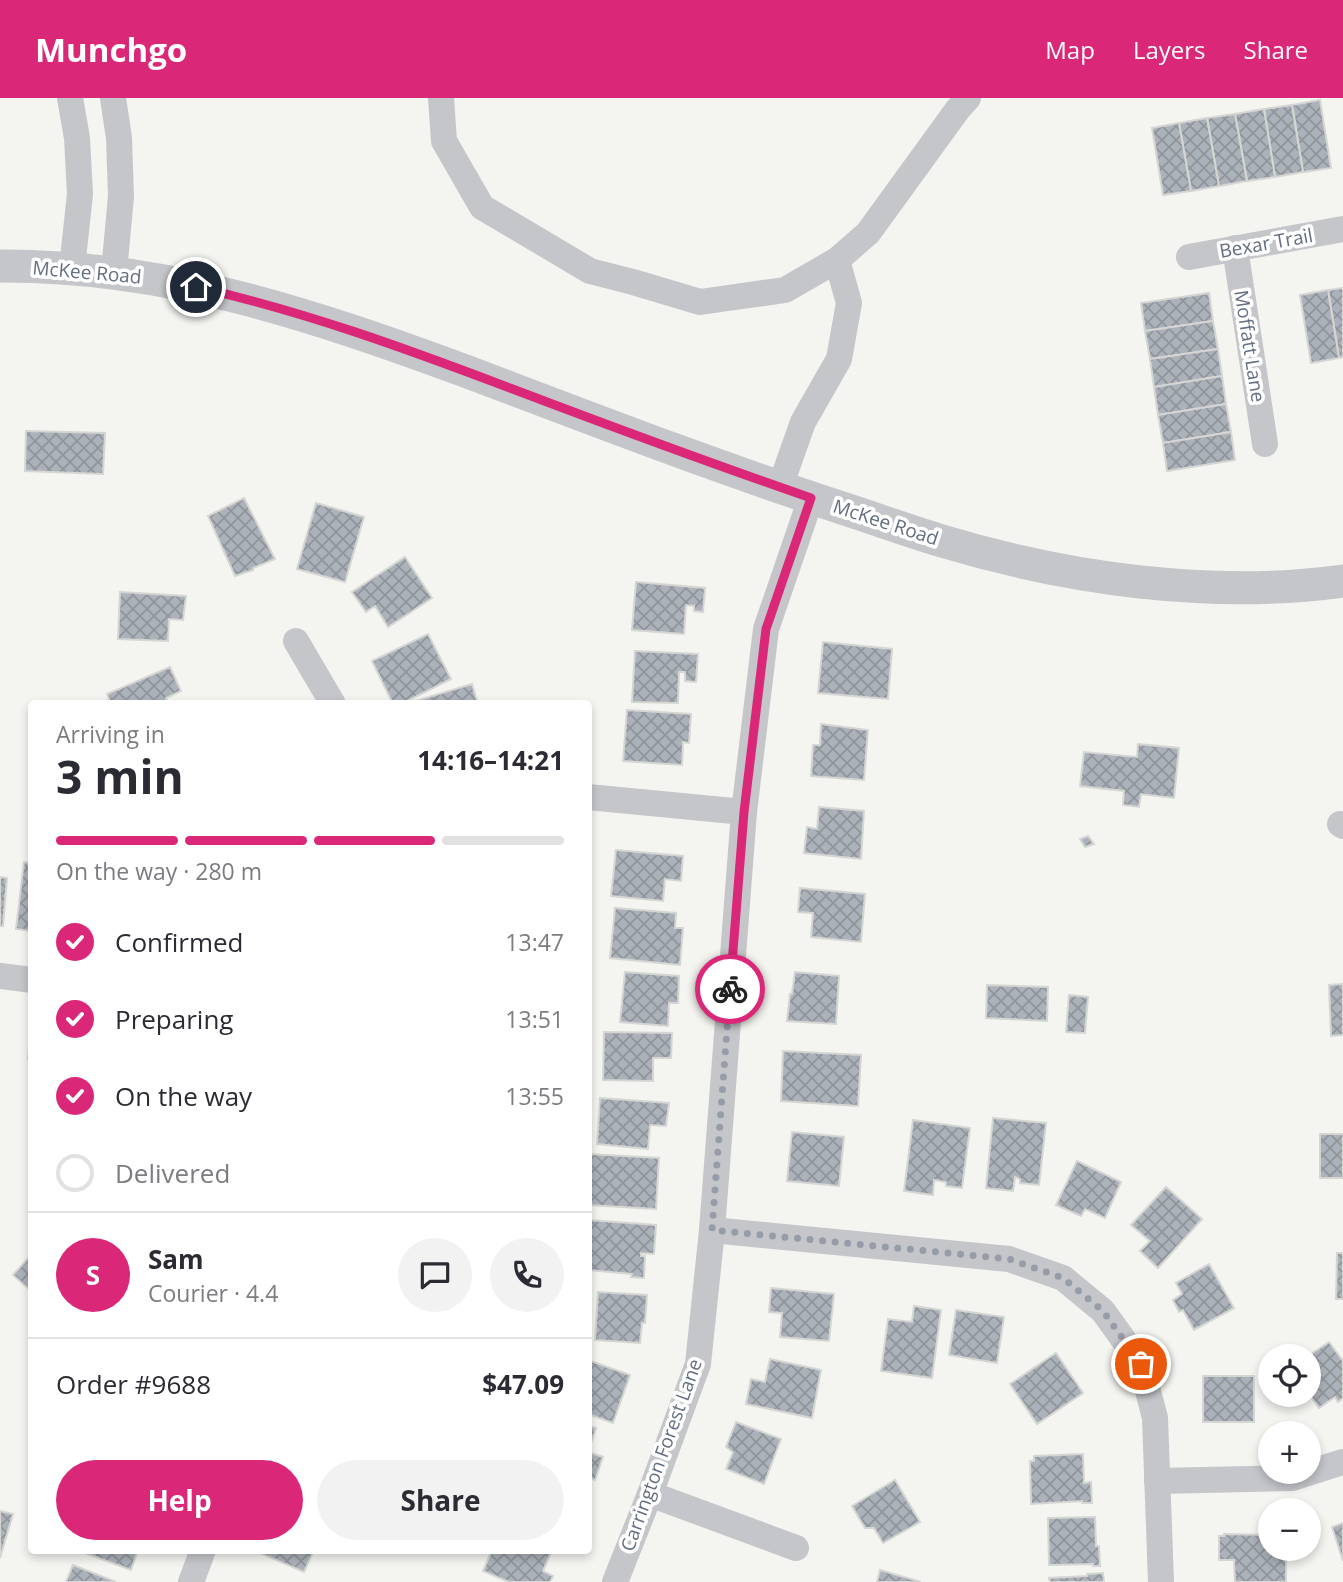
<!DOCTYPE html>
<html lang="en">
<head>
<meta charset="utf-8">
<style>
  body { margin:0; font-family:"Open Sans",sans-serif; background:#f2f2f3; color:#2b2b33; height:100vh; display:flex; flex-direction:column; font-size:26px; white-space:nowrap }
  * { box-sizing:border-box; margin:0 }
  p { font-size:23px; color:#7c7c81 }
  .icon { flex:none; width:38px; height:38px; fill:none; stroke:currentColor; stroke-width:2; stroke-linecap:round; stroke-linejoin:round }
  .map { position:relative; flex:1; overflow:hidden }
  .drawer { position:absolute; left:28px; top:602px; width:564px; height:854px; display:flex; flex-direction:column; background:#fff; border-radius:7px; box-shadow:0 4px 10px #0003 }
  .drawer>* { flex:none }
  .controls { position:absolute; left:1258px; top:1246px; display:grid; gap:14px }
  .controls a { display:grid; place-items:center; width:63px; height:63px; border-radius:50%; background:#fff; box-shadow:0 4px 10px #0003; font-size:35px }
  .pin { position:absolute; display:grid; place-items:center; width:60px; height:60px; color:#fff; margin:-30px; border:4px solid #fff; border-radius:50%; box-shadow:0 2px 7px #0007 }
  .courier { position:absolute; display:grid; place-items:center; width:70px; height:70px; margin:-35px; border:5px solid #db2777; border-radius:50%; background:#fff; color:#222; box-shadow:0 2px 9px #0007 }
  .head em { font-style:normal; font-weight:700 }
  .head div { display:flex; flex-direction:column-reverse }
  .head { display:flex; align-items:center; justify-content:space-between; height:119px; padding:0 28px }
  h1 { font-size:46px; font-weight:700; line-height:52px }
  .bar { display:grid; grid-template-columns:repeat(4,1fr); gap:10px 7px; align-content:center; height:84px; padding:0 28px }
  .bar i { height:9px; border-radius:5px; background:#e1e1e2 }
  .bar .selected { background:#db2777 }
  .bar p { grid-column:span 4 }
  .line { display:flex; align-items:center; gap:18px; padding:0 28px; border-top:2px solid #e1e1e2 }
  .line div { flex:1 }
  .round { display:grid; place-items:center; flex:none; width:74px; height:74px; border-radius:37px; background:#f2f2f3 }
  ol { padding:0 28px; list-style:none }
  li { display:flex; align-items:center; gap:21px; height:77px }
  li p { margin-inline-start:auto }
  li .icon { padding:7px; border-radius:50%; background:#db2777; color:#fff; stroke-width:4 }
  li:last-child { color:#7c7c81 }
  li i { width:38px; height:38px; border:4px solid #e1e1e2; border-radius:50% }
  .action { display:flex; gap:14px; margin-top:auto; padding:14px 28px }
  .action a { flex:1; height:80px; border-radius:42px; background:#db2777; color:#fff; font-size:28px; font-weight:700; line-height:80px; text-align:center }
  .action a+a { background:#f2f2f3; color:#2b2b33 }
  header { display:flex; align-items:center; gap:42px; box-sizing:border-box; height:98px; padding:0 35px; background:#db2777; color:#fff }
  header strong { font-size:33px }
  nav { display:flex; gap:38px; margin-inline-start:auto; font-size:24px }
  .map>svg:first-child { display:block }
  .building { fill:url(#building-cross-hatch); stroke:#d5d6d3; stroke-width:2 }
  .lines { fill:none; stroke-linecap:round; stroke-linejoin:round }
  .minor { stroke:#c4c6ca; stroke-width:26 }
  .tertiary { stroke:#c4c6ca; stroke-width:33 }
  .done { stroke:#969da8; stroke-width:7; stroke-dasharray:0 12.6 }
  .route { stroke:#db2777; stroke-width:9 }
  .labels { text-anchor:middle; stroke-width:7; stroke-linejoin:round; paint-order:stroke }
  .street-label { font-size:19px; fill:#636e82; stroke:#fff }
</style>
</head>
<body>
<header>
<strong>Munchgo</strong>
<nav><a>Map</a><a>Layers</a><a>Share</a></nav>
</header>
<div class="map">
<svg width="1343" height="1484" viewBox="0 0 1343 1484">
  <defs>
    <pattern id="building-cross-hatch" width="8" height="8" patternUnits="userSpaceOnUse" patternTransform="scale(1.75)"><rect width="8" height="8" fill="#acb2b9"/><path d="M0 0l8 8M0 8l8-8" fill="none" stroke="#90959c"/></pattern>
  </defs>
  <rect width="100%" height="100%" fill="#f4f4f0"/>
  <g class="building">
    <path d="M1320,2l11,68 -28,4 -11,-67z"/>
    <path d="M1292,7l11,67 -28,5 -11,-68z"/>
    <path d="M1264,11l11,68 -28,4 -12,-67z"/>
    <path d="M1235,16l12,67 -28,5 -12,-68z"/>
    <path d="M1207,20l12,68 -28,5 -12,-68z"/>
    <path d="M1179,25l12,68 -28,4 -11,-67z"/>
    <path d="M1343,190v69l-4,1 -11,-68z"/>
    <path d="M1328,192l11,68 -28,5 -11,-68z"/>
    <path d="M1209,195l4,28 -68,10 -4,-28z"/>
    <path d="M1213,223l5,28 -68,10 -5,-28z"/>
    <path d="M1218,251l4,27 -68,11 -4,-28z"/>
    <path d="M1222,278l4,28 -68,11 -4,-28z"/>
    <path d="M1226,306l5,28 -68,11 -5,-28z"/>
    <path d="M26,333l79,2 -2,41 -78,-3z"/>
    <path d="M1231,334l4,28 -68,11 -4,-28z"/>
    <path d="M244,400l31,61 -22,9v2l-18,6 -27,-60z"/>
    <path d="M316,405l48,14 -19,65 -48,-13z"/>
    <path d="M405,459l27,41 -44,29 -13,-21 -9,6 -14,-20z"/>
    <path d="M636,484l69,6 -2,24 -9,-1v-5l-8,-1 -2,29 -52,-4z"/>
    <path d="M120,494l66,4 -3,24 -14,-1 -1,22 -50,-2z"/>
    <path d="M428,536l23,45 -50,25h-8l-21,-43z"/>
    <path d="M823,544l69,7 -4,50 -70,-6z"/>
    <path d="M635,553l63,3 -2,28 -11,-1v-9h-6l-1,31 -46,-1z"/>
    <path d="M170,569l11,24 -15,7 2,6h-57l-4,-10z"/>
    <path d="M472,586l6,20h-65l-1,-2z"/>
    <path d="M627,612l64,4 -2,29 -6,-1 -1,23 -59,-4z"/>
    <path d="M821,626l47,6 -4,50 -53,-4 2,-31h7z"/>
    <path d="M1138,646l41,4 -5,50 -33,-4 -2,13 -16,-2 1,-14 -44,-5 4,-34 53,5z"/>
    <path d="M819,709l45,4 -3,48 -57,-6 3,-26 10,2z"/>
    <path d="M1088,738l6,8 -9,3 -5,-8z"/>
    <path d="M616,752l67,6 -2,25 -16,-2 -2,22 -52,-5z"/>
    <path d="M24,764l8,1v68l-16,-2z"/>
    <path d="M0,779l7,1 -4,48h-3z"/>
    <path d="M800,790l65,6 -4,48 -50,-5 2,-24 -15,-1z"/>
    <path d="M615,810l61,5 -1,15h8l-3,37 -70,-7z"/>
    <path d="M625,874l54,4 -1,27h-9l-1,23 -48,-4z"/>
    <path d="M795,874l44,4 -3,48 -49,-3 3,-27h2z"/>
    <path d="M1343,886v51l-12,1 -2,-51z"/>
    <path d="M987,887l61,2 -1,34 -61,-3z"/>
    <path d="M1069,897l19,2 -3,36 -19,-1z"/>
    <path d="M604,934l68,1 -1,25h-18v23l-50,-1z"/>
    <path d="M30,937h2v24h-4z"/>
    <path d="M783,953l78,4 -3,51 -77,-5z"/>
    <path d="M600,1000l69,5 -3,23 -16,-1 -2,24 -51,-5z"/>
    <path d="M993,1020l53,5 -7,62 -19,-2v-4l-5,-2 -2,14 -27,-3z"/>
    <path d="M913,1022l57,8 -8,60 -16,-2v-4l-12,-2 -1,15 -29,-4z"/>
    <path d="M792,1034l52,5 -5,49 -52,-5z"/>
    <rect x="1320" y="1036" width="23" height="44"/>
    <path d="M589,1056l70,4 -3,51 -68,-4z"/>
    <path d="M1077,1063l44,21 -16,36 -20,-9 -4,7 -25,-11z"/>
    <path d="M1166,1089l36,32 -44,49 -18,-17 10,-10 -19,-16z"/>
    <path d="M588,1122l68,5 -2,29 -13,-1v3h4l-1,22 -13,-1 1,-3 -44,-4z"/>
    <path d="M1337,1155h6v46h-7z"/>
    <path d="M32,1156v38l-19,-17z"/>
    <path d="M1209,1166l25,44 -40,22 -11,-20 -4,2 -6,-12 9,-6 -6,-11z"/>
    <path d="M771,1190l63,6 -5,47 -49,-4 2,-24 -13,-1z"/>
    <path d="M598,1194l49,3 -2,28h-3l-2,20 -45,-3z"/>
    <path d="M914,1208l27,4 -9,68 -51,-7 7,-52 24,3z"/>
    <path d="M956,1212l48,7 -7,46 -48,-8z"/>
    <path d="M1329,1244l14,19v37l-5,4 -3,-5 -16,11 -10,-14 -1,-38z"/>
    <path d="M1056,1255l27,40 -46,31 -27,-40z"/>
    <path d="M770,1261l51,11 -9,48 -66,-14 5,-25 14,3z"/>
    <path d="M588,1262l42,15 -17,48 -25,-9z"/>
    <rect x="1203" y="1278" width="51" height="46"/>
    <path d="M736,1324l45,17 -17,45 -38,-15 7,-17 -7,-5z"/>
    <path d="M588,1328l8,2 -8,24 15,5 -8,23 -7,-3z"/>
    <path d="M1083,1356l1,29 7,-1 1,21h-10v-2l-51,3 -1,-43h4v-5z"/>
    <path d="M895,1382l25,42 -37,21 -9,-15h-9l-13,-22z"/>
    <path d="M0,1413l13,3 -13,44z"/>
    <path d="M1095,1419l1,29h3l1,20h-7v-2l-44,1 -1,-47z"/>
    <path d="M1343,1425v38l-11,-34z"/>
    <path d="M1224,1436l46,1v14h16v33h-51l-1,-22h-15v-24h5z"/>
    <path d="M77,1452h61l-7,20z"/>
    <path d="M261,1452h53l-10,22 -44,-19z"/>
    <path d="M492,1452h60l-9,21 10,5 -3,6h-41l-26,-11z"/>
    <path d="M73,1467l43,17h-50z"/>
    <path d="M880,1472l41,12h-44z"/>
    <path d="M1103,1475l1,9h-54l-1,-4 38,-2v-2z"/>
  </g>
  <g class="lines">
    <g class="minor">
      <path d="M70,0l7,40 3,56 -8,74"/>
      <path d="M113,0l6,40 2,58 -7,76"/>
      <path d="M441,0l3,43 38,66 108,64 43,11 67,20 85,-12 52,-30 31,-27 90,-124 10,-11"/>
      <path d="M1235,150l30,196"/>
      <path d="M1189,159l154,-28"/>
      <path d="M780,389l23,-65 36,-63 10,-56 -12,-43"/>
      <path d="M296,543l37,63"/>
      <path d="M588,699l156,15"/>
      <path d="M1340,726l3,2"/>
      <path d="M0,878l32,4"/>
      <path d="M712,1132l297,29 54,19 40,33 38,53 14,54 6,164"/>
      <path d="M1157,1383l135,-3 51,-16"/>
      <path d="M650,1396l146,54"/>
      <path d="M191,1484l12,-32"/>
      <path d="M615,1484l35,-88 48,-130 14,-134 32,-418 22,-183 45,-131"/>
    </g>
    <path class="tertiary" d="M0,168c167,-1 313,49 468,106 124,47 248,95 374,136 34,11 67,23 100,33 126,38 270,58 401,40"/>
  </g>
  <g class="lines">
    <path class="done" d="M730,891l-18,241 297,29 54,19 40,33 38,53"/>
    <path class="route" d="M196,189c108,24 211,62 314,101 100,38 200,75 301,110l-45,131 -22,183 -14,177"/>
  </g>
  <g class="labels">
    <g class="street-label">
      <text transform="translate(1266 145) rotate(-10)" y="7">Bexar Trail</text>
      <text transform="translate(87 174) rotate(5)" y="7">McKee Road</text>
      <text transform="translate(1250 248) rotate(81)" y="7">Moffatt Lane</text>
      <text transform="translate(886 424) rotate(18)" y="7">McKee Road</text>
      <text transform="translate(661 1357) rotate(-70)" y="7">Carrington Forest Lane</text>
    </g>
  </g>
</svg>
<div class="controls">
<a><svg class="icon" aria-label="locate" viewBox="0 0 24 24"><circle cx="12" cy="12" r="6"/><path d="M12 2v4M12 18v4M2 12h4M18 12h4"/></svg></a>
<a>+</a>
<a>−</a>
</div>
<div class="pin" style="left:1141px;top:1266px;background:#ea580c"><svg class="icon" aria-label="bag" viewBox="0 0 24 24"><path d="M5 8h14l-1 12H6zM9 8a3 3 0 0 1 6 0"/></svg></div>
<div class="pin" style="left:196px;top:189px;background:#1f2937"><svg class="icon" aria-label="home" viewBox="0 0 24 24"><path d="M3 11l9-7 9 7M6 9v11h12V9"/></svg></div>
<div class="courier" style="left:730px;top:891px"><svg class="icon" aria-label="bike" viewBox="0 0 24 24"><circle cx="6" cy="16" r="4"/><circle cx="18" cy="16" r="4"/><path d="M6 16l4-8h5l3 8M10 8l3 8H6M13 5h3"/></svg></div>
<section class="drawer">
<div class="head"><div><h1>3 min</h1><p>Arriving in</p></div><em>14:16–14:21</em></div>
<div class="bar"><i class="selected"></i><i class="selected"></i><i class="selected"></i><i></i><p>On the way · 280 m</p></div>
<ol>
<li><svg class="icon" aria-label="check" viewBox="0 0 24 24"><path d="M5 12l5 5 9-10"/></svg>Confirmed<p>13:47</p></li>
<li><svg class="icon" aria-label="check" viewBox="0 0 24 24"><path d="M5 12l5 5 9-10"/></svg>Preparing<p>13:51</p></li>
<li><svg class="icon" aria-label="check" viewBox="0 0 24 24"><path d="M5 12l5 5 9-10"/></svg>On the way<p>13:55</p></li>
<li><i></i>Delivered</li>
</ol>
<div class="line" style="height:126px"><b class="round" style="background:#db2777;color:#fff">S</b><div><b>Sam</b><p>Courier · 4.4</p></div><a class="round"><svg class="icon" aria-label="chat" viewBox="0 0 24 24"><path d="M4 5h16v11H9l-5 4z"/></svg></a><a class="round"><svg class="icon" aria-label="phone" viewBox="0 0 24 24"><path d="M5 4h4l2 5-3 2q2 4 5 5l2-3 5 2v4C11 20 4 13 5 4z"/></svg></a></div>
<div class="line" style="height:91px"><div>Order #9688</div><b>$47.09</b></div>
<div class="action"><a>Help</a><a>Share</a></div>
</section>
</div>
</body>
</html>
